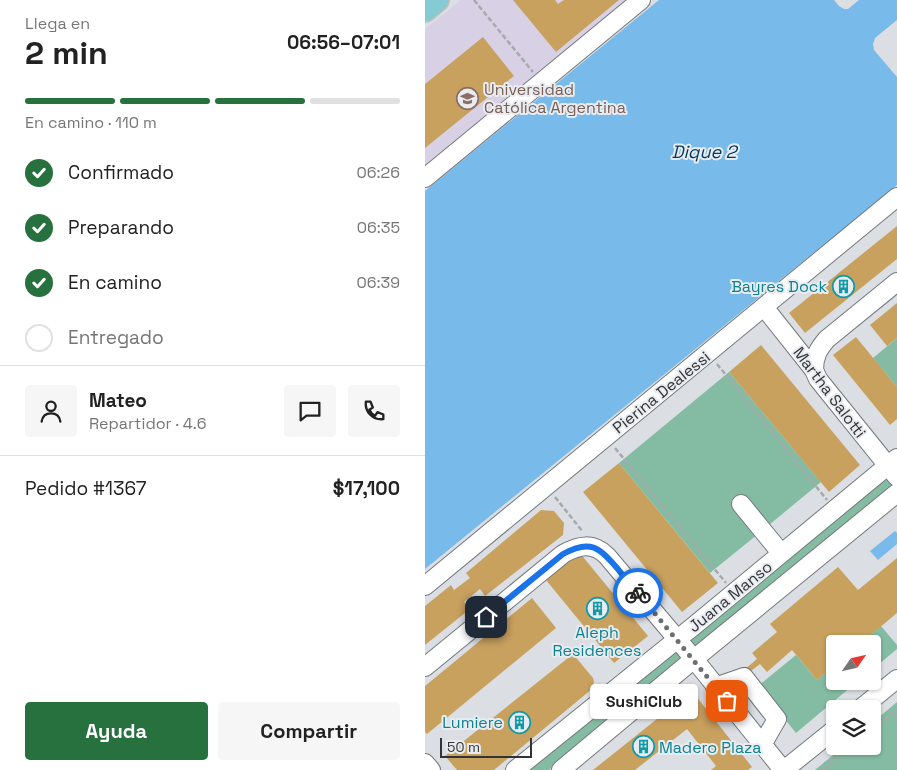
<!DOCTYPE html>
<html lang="es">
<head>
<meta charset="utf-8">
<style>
  body { margin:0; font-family:"Space Grotesk",sans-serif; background:#f6f6f6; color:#222; height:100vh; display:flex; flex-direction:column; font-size:19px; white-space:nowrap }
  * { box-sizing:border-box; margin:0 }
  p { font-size:16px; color:#767676 }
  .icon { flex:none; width:28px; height:28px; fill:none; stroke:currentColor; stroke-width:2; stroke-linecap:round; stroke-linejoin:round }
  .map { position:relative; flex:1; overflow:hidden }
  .details { display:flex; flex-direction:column; background:#fff; width:425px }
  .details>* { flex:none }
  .needle { width:32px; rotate:56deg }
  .tools { position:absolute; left:401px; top:635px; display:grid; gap:10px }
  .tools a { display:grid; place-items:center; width:55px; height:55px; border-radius:5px; background:#fff; box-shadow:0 1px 4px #0004; font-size:25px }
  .scale { position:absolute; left:15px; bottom:12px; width:92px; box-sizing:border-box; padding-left:5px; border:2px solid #313334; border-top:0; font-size:14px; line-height:18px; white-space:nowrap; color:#313334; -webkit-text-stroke:4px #e8ecf1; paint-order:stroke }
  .pin { position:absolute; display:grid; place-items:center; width:42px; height:42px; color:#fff; margin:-21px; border-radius:10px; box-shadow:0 2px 8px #0006 }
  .courier { position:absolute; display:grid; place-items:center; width:50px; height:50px; margin:-25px; border:4px solid #1a73e8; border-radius:50%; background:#fff; color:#222; box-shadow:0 1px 6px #0007 }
  .bubble { position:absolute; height:35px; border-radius:5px; background:#fff; box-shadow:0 1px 4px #0004; font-size:16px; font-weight:700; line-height:35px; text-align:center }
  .overview em { font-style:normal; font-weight:700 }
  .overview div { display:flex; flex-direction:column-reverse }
  .overview { display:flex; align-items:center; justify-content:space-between; height:85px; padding:0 25px }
  h1 { font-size:32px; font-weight:700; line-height:38px }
  .bar { display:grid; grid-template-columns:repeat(4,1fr); gap:8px 5px; align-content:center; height:60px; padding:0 25px }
  .bar i { height:6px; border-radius:4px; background:#e0e0e0 }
  .bar .selected { background:#27713f }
  .bar p { grid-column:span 4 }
  .line { display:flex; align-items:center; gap:12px; padding:0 25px; border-top:1px solid #e0e0e0 }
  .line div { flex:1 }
  .round { display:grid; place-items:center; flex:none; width:52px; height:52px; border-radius:5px; background:#f6f6f6 }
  ol { padding:0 25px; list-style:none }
  li { display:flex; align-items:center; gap:15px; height:55px }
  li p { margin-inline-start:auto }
  li .icon { padding:5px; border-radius:50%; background:#27713f; color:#fff; stroke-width:4 }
  li:last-child { color:#767676 }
  li i { width:28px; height:28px; border:2px solid #e0e0e0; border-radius:50% }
  .button { display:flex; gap:10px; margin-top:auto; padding:10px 25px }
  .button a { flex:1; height:58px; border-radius:5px; background:#27713f; color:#fff; font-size:20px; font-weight:700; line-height:58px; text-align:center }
  .button a+a { background:#f6f6f6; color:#222 }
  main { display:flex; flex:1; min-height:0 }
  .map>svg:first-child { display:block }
  .education { fill:#d8d1e6 }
  .green { fill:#84bca3 }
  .water { fill:#78baea }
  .building { fill:#c9a15f }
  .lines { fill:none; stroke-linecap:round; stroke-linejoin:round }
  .minor-casing { stroke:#74787c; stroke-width:20 }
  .major-casing { stroke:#bdbebe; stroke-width:24 }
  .path { stroke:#a6a9ad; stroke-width:2.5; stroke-dasharray:5 2.5; stroke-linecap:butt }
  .minor { stroke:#fff; stroke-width:18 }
  .major { stroke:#86cad4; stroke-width:21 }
  .done { stroke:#6c6f72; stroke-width:5; stroke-dasharray:0 9 }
  .route { stroke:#1a73e8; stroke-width:6 }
  .labels { text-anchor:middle; stroke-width:4; stroke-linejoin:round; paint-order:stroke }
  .education-label { font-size:16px; fill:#785e54; stroke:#e8ecf1; text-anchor:start }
  .culture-label { font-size:16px; fill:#0d838f; stroke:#e8ecf1; text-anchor:end }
  .street-label { font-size:16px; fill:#313334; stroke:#e8ecf1 }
  .water-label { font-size:18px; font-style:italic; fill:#023958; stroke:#e8ecf1 }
</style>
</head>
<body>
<main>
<section class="details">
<div class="overview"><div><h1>2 min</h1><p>Llega en</p></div><em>06:56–07:01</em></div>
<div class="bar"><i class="selected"></i><i class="selected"></i><i class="selected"></i><i></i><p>En camino · 110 m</p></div>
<ol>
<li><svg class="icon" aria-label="check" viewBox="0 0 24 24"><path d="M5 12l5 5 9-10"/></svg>Confirmado<p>06:26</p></li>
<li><svg class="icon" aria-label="check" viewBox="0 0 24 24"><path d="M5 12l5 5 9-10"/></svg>Preparando<p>06:35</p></li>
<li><svg class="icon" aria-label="check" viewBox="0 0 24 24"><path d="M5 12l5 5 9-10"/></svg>En camino<p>06:39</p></li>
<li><i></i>Entregado</li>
</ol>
<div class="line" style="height:90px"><a class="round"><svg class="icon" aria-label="person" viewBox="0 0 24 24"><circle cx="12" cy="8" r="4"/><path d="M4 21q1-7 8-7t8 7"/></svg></a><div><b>Mateo</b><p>Repartidor · 4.6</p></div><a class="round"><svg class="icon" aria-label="chat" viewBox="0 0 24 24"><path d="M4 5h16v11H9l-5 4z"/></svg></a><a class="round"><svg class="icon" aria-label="phone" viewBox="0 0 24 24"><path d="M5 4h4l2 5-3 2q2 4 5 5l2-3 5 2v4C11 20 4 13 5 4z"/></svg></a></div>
<div class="line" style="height:65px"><div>Pedido #1367</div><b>$17,100</b></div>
<div class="button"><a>Ayuda</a><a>Compartir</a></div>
</section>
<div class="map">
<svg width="472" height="770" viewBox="0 0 472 770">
  <rect width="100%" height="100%" fill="#dbdfe4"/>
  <path class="education" d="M36,0h173l-209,167v-138z"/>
  <g class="green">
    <path d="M472,338v49l-24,-29z"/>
    <path d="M304,372l92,110 -52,43 -24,-29 -11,8 24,30 -48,39 -91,-110z"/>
    <path d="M472,465v20l-348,285h-25z"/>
    <path d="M456,626l16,19v4l-24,20v-25h-13z"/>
    <path d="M371,655l21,25 18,-15v16h23l-62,52 -38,-47z"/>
    <path d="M472,702v68h-82l29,-24h29v-24z"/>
  </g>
  <g class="water">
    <path d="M234,0h175l5,6 5,3h4l11,-9h38v20l-22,18 -2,6 1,6 23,27v108l-472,384v-378z"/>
    <path d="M470,531l2,2v11l-19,16 -8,-9z"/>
  </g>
  <g class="building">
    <path d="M88,0h42l3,4 6,-4h55l-63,52z"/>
    <path d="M58,37l31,39 -89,72v-64z"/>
    <path d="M472,226v33l-92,74 -16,-20z"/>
    <path d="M472,303v35l-10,8 -17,-21z"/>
    <path d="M431,337l41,50v32l-7,6 -57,-70z"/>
    <path d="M336,345l99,120 -31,27 -100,-120z"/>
    <path d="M194,463l99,120 -36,29 -99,-120z"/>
    <path d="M116,510l13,1 10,12 -1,12 -78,61 -5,-7 -16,13 6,7 -45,36v-39l26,-21 3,5 16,-12 -4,-5z"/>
    <path d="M154,552l69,84 -34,27 -68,-83z"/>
    <path d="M472,558v55l-37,31h-25v21l-18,15 -25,-30 -25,22 -7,-8 -13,10 -3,-4 13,-11 -5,-6 25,-21 -7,-8 68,-57 20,23z"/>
    <path d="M107,598l24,30 -129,106 -2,-2v-46z"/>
    <path d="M148,654l20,24 1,4 -2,7 -98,81h-37l-12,-14z"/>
    <path d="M267,691l60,76 -4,3h-37l5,-4 -29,-37 -52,41h-42z"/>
  </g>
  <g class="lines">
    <defs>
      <g id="minor">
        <path d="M0,178l216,-178"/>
        <path d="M339,307l50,63 4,9 4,5 75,93"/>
        <path d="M389,370c0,-13 4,-21 13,-31l70,-57"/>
        <path d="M316,504l40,49"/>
        <path d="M0,586l472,-389"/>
        <path d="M0,667l138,-113c16,-9 30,-12 44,2l87,103 89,111"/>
        <path d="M290,687l29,-10 33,42 -15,26"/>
        <path d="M435,709l37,-30"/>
        <path d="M0,763l6,7"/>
        <path d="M90,770l180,-145 202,-167"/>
        <path d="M136,770l133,-111 203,-166"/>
        <path d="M359,770l51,-41"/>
      </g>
      <path id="major" d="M0,11l13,-11"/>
    </defs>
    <use href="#minor" class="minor-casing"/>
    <use href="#major" class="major-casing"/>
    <g class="path">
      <path d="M49,0l59,72"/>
      <path d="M292,364l110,136"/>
      <path d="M190,448l111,135"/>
      <path d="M130,497l28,35"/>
      <path d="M448,730l24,-20"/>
      <path d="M398,770l29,-24"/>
    </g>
    <use href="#minor" class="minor"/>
    <use href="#major" class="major"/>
  </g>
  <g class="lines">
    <path class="done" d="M213,593l89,108"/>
    <path class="route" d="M61,617l77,-63c27,-15 36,-7 54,14 7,9 14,17 21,25"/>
  </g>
  <defs>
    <symbol id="university-ring" viewBox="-11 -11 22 22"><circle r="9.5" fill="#e8ecf1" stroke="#8d6e63" stroke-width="1.5"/><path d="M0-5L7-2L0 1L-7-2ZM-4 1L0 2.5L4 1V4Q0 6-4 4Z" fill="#8d6e63"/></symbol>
    <symbol id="building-ring" viewBox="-11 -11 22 22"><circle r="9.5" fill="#e8ecf1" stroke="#0f9aa8" stroke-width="1.5"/><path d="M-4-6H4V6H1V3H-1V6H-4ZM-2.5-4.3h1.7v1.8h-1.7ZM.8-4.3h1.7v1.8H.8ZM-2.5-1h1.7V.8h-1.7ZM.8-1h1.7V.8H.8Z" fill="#0f9aa8"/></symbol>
  </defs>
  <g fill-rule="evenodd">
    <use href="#university-ring" x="30" y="86" width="25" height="25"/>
    <use href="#building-ring" x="406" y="274" width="25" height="25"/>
    <use href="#building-ring" x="160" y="596" width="25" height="25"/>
    <use href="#building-ring" x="82" y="710" width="25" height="25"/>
    <use href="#building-ring" x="206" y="734" width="25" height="25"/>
  </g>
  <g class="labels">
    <g class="education-label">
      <text x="59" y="95">Universidad<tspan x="59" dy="18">Católica Argentina</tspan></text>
    </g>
    <g class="culture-label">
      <text x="402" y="292">Bayres Dock</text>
      <text x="172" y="638" text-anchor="middle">Aleph<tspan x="172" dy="18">Residences</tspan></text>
      <text x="78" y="728">Lumiere</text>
      <text x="234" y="753" text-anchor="start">Madero Plaza</text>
    </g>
    <g class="street-label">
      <text transform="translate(236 392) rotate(-39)" y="6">Pierina Dealessi</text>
      <text transform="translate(405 392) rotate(53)" y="6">Martha Salotti</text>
      <text transform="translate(305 596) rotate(-39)" y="6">Juana Manso</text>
    </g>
    <g class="water-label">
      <text x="279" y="158">Dique 2</text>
    </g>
  </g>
</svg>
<div class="tools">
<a><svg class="needle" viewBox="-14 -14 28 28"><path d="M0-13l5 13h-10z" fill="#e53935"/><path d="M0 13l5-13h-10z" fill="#767676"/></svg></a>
<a><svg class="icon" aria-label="layers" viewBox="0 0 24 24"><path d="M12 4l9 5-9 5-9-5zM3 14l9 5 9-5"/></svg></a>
</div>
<div class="scale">50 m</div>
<div class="pin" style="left:302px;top:701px;background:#ea580c"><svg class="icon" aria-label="bag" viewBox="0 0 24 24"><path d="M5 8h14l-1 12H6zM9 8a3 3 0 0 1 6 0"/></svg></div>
<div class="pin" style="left:61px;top:617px;background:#1f2937"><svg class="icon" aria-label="home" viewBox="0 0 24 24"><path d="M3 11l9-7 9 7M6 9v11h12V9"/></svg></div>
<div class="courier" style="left:213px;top:593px"><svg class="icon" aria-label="bike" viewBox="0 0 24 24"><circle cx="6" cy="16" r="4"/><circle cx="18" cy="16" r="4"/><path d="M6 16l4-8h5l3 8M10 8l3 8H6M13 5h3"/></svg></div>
<div class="bubble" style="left:165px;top:684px;width:108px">SushiClub</div>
</div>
</main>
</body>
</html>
